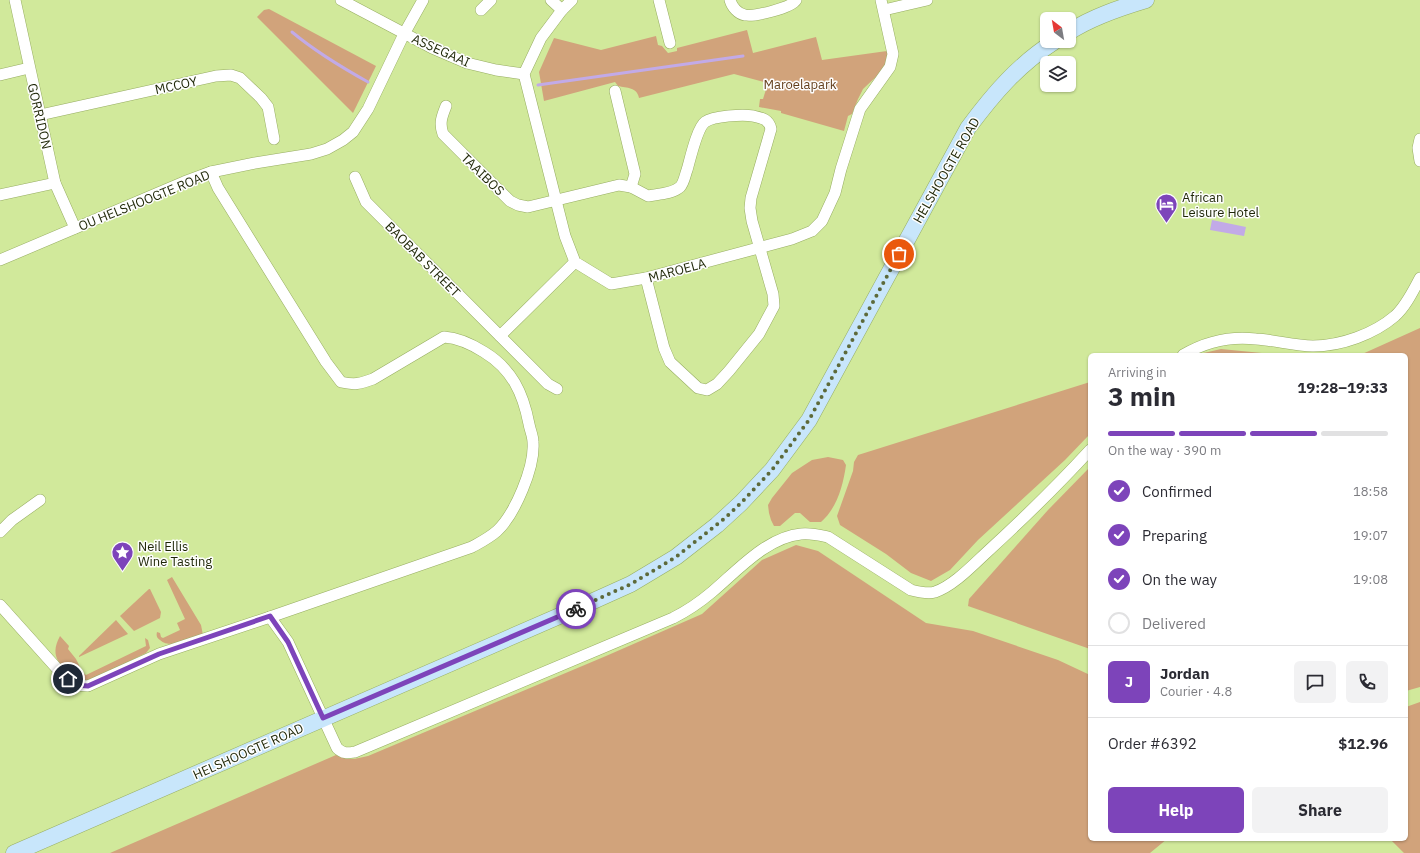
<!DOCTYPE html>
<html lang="en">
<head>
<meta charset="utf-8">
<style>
  body { margin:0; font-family:"IBM Plex Sans",sans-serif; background:#f2f2f3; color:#2b2b33; height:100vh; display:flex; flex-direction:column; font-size:15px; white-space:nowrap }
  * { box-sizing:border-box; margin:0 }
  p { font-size:13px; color:#7c7c81 }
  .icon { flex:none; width:22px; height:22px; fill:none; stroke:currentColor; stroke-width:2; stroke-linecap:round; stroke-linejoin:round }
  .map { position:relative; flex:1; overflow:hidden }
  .drawer { position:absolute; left:1088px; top:353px; width:320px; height:488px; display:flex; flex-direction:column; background:#fff; border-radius:6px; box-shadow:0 1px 3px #0004 }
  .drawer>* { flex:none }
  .needle { width:26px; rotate:329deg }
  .tools { position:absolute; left:1040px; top:12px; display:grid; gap:8px }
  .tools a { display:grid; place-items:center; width:36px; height:36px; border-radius:6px; background:#fff; box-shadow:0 1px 3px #0004; font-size:20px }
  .pin { position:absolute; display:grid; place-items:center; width:34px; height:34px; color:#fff; margin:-17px; border:2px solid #fff; border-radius:50%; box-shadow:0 1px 4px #0007 }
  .courier { position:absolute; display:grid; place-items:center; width:40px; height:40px; margin:-20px; border:3px solid #7d44ba; border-radius:50%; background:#fff; color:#222; box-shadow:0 1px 5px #0007 }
  .summary em { font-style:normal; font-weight:700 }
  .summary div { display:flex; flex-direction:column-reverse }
  .summary { display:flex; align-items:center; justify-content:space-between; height:68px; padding:0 20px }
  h1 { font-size:26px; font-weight:700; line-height:30px }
  .bar { display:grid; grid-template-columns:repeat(4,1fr); gap:6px 4px; align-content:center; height:48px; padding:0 20px }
  .bar i { height:5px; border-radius:3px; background:#e1e1e2 }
  .bar .active { background:#7d44ba }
  .bar p { grid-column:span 4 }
  .line { display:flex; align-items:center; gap:10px; padding:0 20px; border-top:1px solid #e1e1e2 }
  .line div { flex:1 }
  .round { display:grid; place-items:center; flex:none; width:42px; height:42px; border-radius:6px; background:#f2f2f3 }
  ol { padding:0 20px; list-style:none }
  li { display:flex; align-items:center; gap:12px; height:44px }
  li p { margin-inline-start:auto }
  li .icon { padding:4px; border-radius:50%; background:#7d44ba; color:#fff; stroke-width:4 }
  li:last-child { color:#7c7c81 }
  li i { width:22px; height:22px; border:2px solid #e1e1e2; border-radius:50% }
  .cta { display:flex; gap:8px; margin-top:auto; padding:8px 20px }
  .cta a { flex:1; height:46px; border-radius:6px; background:#7d44ba; color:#fff; font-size:16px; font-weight:700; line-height:46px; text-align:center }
  .cta a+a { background:#f2f2f3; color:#2b2b33 }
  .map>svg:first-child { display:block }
  .green { fill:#d1a37b }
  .water { fill:#c2aae7 }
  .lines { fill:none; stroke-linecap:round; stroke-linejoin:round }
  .stream { stroke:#c2aae7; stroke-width:3 }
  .minor-casing { stroke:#97ad62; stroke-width:12 }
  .secondary-casing { stroke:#97ad62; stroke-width:17 }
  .minor { stroke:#fff; stroke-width:11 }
  .secondary { stroke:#c8e6fb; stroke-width:16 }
  .done { stroke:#5d6a3a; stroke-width:4; stroke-dasharray:0 7.2 }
  .route { stroke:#7d44ba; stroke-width:5 }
  .labels { text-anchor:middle; stroke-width:3; stroke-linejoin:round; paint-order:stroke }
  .street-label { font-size:13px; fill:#1e2606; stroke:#fefefe }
  .park-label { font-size:13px; fill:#633e1b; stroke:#fefefe }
  .poi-label { font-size:13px; fill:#1e2606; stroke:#fefefe; text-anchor:start }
</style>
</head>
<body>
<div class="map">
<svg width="1420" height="853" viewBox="0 0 1420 853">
  <rect width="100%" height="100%" fill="#d1e99b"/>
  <g class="green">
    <path d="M269,9l107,57 -23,47 -96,-96 7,-7z"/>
    <path d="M747,30l6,23 63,-16 6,23 65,-9v11l-8,12 -16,15 -5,10 -6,15 -4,2 -4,15 -63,-18v-2l-22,-4 1,-8h3l5,-16 -34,-9 -95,24c-2,-11 -12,-10 -21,-12l-3,-4 -71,19 -5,-29 15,-34 47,12 55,-14 2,9 4,1 6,7 9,-2v-3z"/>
    <path d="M1420,328v359l-14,4v-336h-46z"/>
    <path d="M1221,349l61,6h-87z"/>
    <path d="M1090,382v52l-25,26 -87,80 -28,30 -19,11 -20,-8 -25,-19 -46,-29 -3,-9 16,-45 1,-9 4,-7z"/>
    <path d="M828,457l15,3 3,5c-3,21 -9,43 -25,57h-11l-10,-9h-5l-15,13h-6l-3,-6 -2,-7 -1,-8 4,-7 20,-25 20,-13z"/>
    <path d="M1090,467v182l-122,-43 1,-7 79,-89z"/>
    <path d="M796,545l22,6 108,72 47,8 85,29 32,15v164h77l-17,14h-1040l226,-98c11,6 20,4 32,1l238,-100 96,-42 60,-54z"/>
    <path d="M172,577l29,48 2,10c-12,4 -32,15 -43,5 -3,-2 -4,-4 -3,-8l3,1 1,4 2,1 17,-8 -3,-7 8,-4 -18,-39z"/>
    <path d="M149,589h1l11,23 -1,6 -26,13 -14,-15z"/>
    <path d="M116,620l12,14 -49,23v-1z"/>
    <path d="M60,636l9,10 -1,3 8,10 7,14 3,2 60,-29 -1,-8 3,2 2,8 -4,5 -57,28h-13c-14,-15 -28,-23 -16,-45z"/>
    <path d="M1420,702v151h-16l-14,-14h16v-132z"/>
  </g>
  <path class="water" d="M1212,220l34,7 -2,9 -34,-6z"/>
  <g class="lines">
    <g class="stream">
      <path d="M292,32c24,20 49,35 76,50"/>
      <path d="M538,85l205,-29"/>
    </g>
    <defs>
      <g id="minor">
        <path d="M15,0l40,183 20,45"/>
        <path d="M341,0l91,48 35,15 29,7 28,4"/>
        <path d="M551,0l11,10"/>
        <path d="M572,0l-10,10 -21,28 -17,36 41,162 10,26 36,22 35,-6 146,-39 20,-8 10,-10 13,-28 6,-24 19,-60 30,-42 3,-13 -12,-54"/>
        <path d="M659,0l11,43"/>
        <path d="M730,0c2,7 8,14 15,15 9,2 46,-7 51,-15"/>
        <path d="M481,10l10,-10"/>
        <path d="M884,10l43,-10"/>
        <path d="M0,75l29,-7"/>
        <path d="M615,91l20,83 -4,13"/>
        <path d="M446,106c-4,10 -7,17 -3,28l67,67 8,4 10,2 91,-22 12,2 17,9c10,-2 24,-2 32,-9 4,-4 5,-12 7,-17 3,-10 10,-42 18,-48 8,-6 38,-8 48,-6 9,2 16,3 18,13l-20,69 -1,10 2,13 21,73 1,12 -15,28 -30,37 -12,13 -10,6 -9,-2 -28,-26 -6,-14 -18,-70"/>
        <path d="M40,115l176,-39 15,-1 9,3 21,20 7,9 6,32"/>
        <path d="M1420,139l-2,9 2,13"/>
        <path d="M211,172l7,16 108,174 15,20c13,3 19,2 32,-3l71,-42c14,1 29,8 40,15 28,17 39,41 45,72 1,6 4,12 4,18 2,25 -18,72 -36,89 -8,7 -16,11 -25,16l-202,70"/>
        <path d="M355,177l11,25 182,182 9,5"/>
        <path d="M0,195l55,-12"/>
        <path d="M0,260l184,-78 27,-10 44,-9 56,-9 16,-5 16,-9 10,-8 15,-23 36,-75 19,-34"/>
        <path d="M500,336l75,-74"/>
        <path d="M1183,355c22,-13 47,-19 73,-16 19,1 38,7 57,7 28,0 61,-12 82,-30 11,-10 18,-25 25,-38"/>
        <path d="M0,532l12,-12 28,-20"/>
        <path d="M0,605l61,68 15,12 12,1 71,-32 111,-37 18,25 49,106c6,6 11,5 18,4l318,-134c14,-7 26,-15 39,-26 25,-21 55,-55 89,-58 10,-1 18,1 27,3l83,53c8,2 17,4 24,2 18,-6 37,-26 51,-39 36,-33 71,-67 104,-103"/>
      </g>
      <g id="secondary">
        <path d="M1069,32c23,-15 50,-24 77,-32"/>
        <path d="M14,853l566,-246 51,-23 45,-27 41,-32 24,-22 31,-33 37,-50 159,-292c26,-35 50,-63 87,-87"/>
      </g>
    </defs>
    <use href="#minor" class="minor-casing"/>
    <use href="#secondary" class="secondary-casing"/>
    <use href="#minor" class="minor"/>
    <use href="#secondary" class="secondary"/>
  </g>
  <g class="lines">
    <path class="done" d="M576,609l55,-25 45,-27 49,-39 16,-15 31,-33 37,-50 90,-166"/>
    <path class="route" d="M68,679l8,6 12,1 71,-32 111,-38 18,26 35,76 253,-109"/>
  </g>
  <defs>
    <symbol id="hotel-pin" viewBox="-11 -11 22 30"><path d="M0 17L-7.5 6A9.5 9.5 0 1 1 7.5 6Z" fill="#7d44ba" stroke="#fefefe"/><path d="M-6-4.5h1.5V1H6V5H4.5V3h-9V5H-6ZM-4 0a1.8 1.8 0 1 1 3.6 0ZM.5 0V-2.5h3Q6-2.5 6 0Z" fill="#fff"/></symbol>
    <symbol id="sight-pin" viewBox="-11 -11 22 30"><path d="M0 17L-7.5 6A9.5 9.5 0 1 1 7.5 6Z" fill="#7d44ba" stroke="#fefefe"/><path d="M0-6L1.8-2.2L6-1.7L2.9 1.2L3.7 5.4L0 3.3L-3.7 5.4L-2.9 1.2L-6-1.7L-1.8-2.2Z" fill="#fff"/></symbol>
  </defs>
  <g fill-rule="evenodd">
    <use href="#hotel-pin" x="1154" y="192" width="25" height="34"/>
    <use href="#sight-pin" x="110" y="540" width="25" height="34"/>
  </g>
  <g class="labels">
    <g class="street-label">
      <text transform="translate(441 50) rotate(24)" y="5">ASSEGAAI</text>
      <text transform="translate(176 85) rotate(-12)" y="5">MCCOY</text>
      <text transform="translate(40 116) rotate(77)" y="5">GORRIDON</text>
      <text transform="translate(946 170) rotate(-60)" y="5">HELSHOOGTE ROAD</text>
      <text transform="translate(483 174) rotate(44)" y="5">TAAIBOS</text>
      <text transform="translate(144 200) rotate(-22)" y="5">OU HELSHOOGTE ROAD</text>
      <text transform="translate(423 259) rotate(45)" y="5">BAOBAB STREET</text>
      <text transform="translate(677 270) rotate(-15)" y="5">MAROELA</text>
      <text transform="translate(248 751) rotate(-24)" y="5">HELSHOOGTE ROAD</text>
    </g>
    <g class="park-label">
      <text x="800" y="89">Maroelapark</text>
    </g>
    <g class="poi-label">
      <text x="1182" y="202">African<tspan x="1182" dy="15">Leisure Hotel</tspan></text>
      <text x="138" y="551">Neil Ellis<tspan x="138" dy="15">Wine Tasting</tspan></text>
    </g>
  </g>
</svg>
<div class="tools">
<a><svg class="needle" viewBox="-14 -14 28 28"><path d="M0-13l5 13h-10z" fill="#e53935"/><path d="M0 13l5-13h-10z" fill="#7c7c81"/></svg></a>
<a><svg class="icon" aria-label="layers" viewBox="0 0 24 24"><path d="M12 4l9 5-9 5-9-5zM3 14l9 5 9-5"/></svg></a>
</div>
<div class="pin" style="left:899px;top:254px;background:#ea580c"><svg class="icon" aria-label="bag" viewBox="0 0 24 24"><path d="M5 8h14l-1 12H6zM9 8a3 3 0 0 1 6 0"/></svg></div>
<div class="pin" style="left:68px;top:679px;background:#1f2937"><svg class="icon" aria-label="home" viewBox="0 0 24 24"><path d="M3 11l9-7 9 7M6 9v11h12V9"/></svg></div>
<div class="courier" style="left:576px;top:609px"><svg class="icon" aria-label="bike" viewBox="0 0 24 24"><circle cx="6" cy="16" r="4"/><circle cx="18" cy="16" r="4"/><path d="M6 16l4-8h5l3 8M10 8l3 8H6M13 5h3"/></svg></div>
<section class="drawer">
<div class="summary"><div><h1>3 min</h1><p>Arriving in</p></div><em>19:28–19:33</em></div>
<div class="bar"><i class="active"></i><i class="active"></i><i class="active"></i><i></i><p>On the way · 390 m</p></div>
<ol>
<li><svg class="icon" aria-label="check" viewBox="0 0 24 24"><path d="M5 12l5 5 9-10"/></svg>Confirmed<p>18:58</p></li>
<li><svg class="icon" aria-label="check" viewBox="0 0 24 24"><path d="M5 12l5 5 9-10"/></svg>Preparing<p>19:07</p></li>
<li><svg class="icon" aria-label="check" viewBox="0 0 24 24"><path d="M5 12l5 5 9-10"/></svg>On the way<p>19:08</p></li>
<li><i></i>Delivered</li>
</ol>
<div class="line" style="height:72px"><b class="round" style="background:#7d44ba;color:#fff">J</b><div><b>Jordan</b><p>Courier · 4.8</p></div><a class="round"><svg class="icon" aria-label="chat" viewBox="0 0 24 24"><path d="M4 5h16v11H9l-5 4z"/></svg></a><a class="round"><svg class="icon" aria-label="phone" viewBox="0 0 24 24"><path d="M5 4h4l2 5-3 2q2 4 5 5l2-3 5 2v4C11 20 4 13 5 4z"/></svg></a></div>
<div class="line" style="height:52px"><div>Order #6392</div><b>$12.96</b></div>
<div class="cta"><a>Help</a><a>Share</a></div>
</section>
</div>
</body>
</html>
